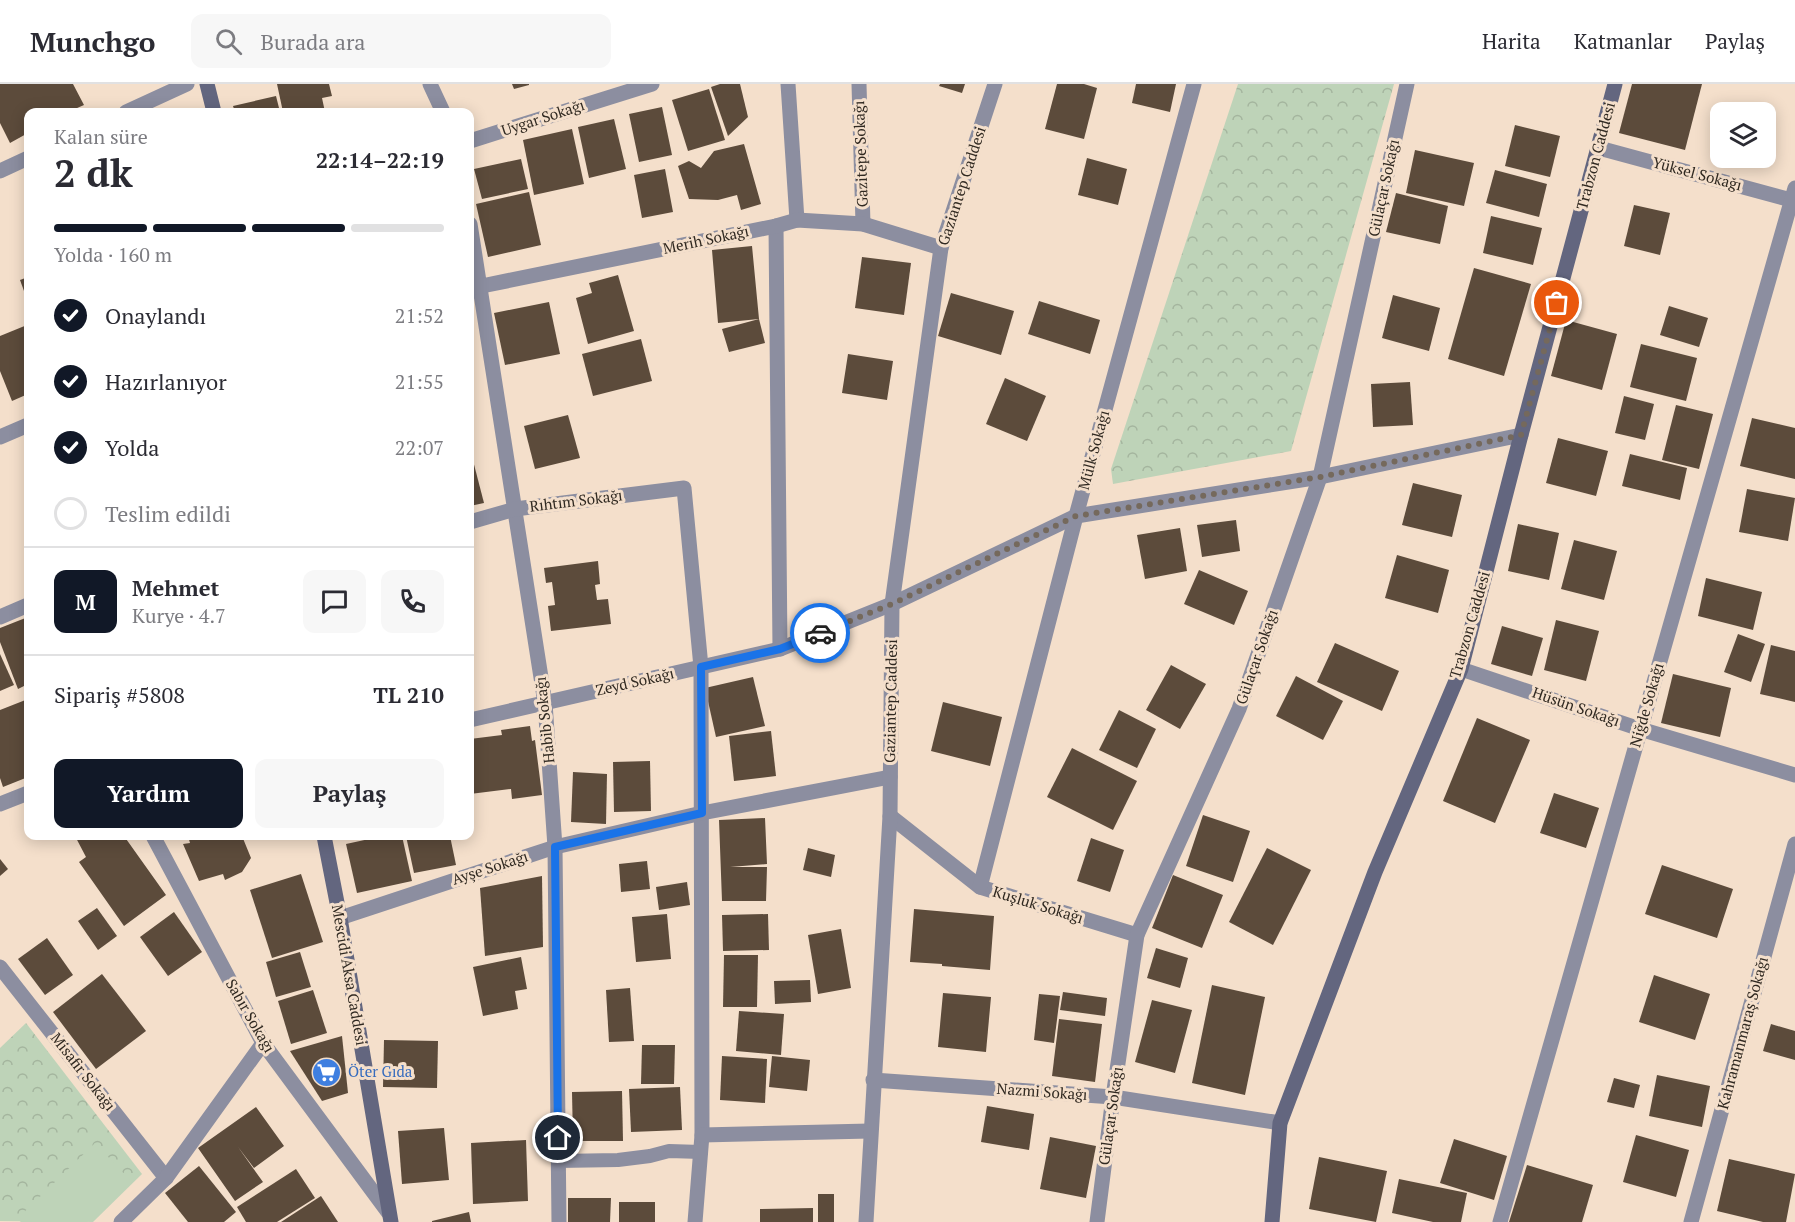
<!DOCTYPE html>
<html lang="tr">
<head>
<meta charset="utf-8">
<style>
  body { margin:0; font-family:"PT Serif",serif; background:#f7f7f7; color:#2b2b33; height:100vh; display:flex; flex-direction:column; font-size:22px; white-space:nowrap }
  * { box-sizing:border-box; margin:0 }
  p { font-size:20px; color:#7c7c81 }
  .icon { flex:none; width:33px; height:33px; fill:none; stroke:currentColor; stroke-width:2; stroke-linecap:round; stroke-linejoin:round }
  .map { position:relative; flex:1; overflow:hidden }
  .sheet { position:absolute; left:24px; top:24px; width:450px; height:732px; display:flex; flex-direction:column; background:#fff; border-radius:12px; box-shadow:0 3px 15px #0003 }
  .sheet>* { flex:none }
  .fabs { position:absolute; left:1710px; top:18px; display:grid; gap:12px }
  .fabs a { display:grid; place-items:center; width:66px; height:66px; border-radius:12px; background:#fff; box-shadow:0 3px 15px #0003; font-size:30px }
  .pin { position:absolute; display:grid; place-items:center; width:51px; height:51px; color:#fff; margin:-26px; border:3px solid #fff; border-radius:50%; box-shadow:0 2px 6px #0007 }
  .courier { position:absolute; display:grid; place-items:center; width:60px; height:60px; margin:-30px; border:4px solid #1a73e8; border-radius:50%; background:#fff; color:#222; box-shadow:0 2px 8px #0007 }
  .overview em { font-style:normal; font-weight:800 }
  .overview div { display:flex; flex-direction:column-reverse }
  .overview { display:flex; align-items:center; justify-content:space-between; height:102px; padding:0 30px }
  h1 { font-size:39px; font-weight:800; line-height:45px }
  .bar { display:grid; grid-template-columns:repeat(4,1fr); gap:9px 6px; align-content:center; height:72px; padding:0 30px }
  .bar i { height:8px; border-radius:4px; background:#e1e1e2 }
  .bar .on { background:#111827 }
  .bar p { grid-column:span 4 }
  .line { display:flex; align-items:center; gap:15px; padding:0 30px; border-top:2px solid #e1e1e2 }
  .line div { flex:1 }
  .round { display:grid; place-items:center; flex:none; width:63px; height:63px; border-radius:12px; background:#f7f7f7 }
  ol { padding:0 30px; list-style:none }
  li { display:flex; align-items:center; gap:18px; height:66px }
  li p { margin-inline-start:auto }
  li .icon { padding:6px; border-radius:50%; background:#111827; color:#fff; stroke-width:4 }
  li:last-child { color:#7c7c81 }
  li i { width:33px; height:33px; border:3px solid #e1e1e2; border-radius:50% }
  .cta { display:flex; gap:12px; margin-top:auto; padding:12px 30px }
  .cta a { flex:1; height:69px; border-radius:12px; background:#111827; color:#fff; font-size:24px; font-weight:800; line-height:69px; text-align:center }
  .cta a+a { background:#f7f7f7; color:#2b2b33 }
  header { display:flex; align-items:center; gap:36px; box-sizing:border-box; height:84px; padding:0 30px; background:#fff; border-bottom:2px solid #e1e1e2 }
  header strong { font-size:28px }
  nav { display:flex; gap:33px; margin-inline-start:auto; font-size:21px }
  .search { width:420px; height:54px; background:#f7f7f7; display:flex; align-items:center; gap:15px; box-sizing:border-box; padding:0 21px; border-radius:12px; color:#7c7c81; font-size:22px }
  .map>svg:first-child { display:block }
  .forest { fill:url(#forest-crowns) }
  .pitch { fill:#bed3b8 }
  .building { fill:#5c4b3b }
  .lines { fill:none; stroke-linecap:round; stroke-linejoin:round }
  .lane { stroke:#8c8ea0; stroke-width:14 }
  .street { stroke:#8c8ea0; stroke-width:15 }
  .secondary { stroke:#63667f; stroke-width:15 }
  .done { stroke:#75695c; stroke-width:6; stroke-dasharray:0 10.8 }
  .route { stroke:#1a73e8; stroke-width:8 }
  .labels { text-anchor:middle; stroke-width:6; stroke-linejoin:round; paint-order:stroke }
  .street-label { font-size:15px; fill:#302921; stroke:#f4dfcb }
  .shop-label { font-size:15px; fill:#366cbe; stroke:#f4dfcb; text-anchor:start }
</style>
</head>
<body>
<header>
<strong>Munchgo</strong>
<div class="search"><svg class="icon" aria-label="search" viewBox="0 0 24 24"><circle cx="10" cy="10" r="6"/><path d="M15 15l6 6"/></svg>Burada ara</div>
<nav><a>Harita</a><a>Katmanlar</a><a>Paylaş</a></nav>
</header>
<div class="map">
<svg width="1795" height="1138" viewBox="0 0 1795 1138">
  <defs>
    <pattern id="forest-crowns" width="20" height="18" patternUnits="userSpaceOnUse" patternTransform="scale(1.5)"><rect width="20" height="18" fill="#bed3b8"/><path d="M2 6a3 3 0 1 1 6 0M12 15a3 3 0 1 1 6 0" fill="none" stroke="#a4b59e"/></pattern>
  </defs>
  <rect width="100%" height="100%" fill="#f4dfcb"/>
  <g class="forest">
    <path d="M1238,0h156l-103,367 -178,33 -2,-15z"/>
    <path d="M26,939l116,151 -49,48 -93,-1v-173z"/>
  </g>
  <path class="pitch" d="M95,1059l35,37 -43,42h-66l-4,-3z"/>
  <g class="building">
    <path d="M0,0h73l11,21 -16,7h-40v21l-18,10 -10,-20z"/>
    <path d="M277,0h52l3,12 -10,2 3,14h-42z"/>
    <path d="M512,0h17v1l-15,4z"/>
    <path d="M720,0h20l8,33 -20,19 -17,-49z"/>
    <path d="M940,0h25l-3,9 -23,-7z"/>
    <path d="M1057,0h27l13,4 -13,51 -39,-10z"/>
    <path d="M1136,0h40l-6,28 -38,-9z"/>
    <path d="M1632,0h70l-17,66 -66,-17z"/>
    <path d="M709,5l16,51 -37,11 -16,-51z"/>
    <path d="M276,12l4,16h-45l-2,-6z"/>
    <path d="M662,23l10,48 -33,7 -10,-48z"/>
    <path d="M614,35l12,50 -37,9 -11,-51z"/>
    <path d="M1515,41l45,11 -10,41 -45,-11z"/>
    <path d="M572,45l12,55 -50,11 -11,-55z"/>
    <path d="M744,60l17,60 -20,6 -4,-15 -19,5 -29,-1 -11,-33 11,-5 12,7 13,-17z"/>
    <path d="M1415,66l59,13 -10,43 -58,-13z"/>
    <path d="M1087,74l40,11 -9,36 -40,-10z"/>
    <path d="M521,75l7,30 -46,10 -8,-30z"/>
    <path d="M665,85l8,43 -31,6 -8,-43z"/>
    <path d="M1495,86l52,14 -8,33 -53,-14z"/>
    <path d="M529,108l12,53 -53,12 -12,-53z"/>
    <path d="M1396,109l52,13 -8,38 -54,-12z"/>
    <path d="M1634,121l36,8 -10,42 -36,-9z"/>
    <path d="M1491,132l51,12 -9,37 -50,-12z"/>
    <path d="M752,162l7,73 6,24 -36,9 -7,-23 37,-10 -41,4 -6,-73z"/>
    <path d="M862,173l49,6 -7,52 -49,-7z"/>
    <path d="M1474,184l57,16 -27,92 -56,-17z"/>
    <path d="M618,191l16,56 -46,13 -12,-46 16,-5 -3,-10z"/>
    <path d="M28,193v25l-8,-22z"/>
    <path d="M951,209l63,18 -13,44 -63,-19z"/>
    <path d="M1393,211l47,13 -11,43 -47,-13z"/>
    <path d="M1039,217l61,19 -10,34 -62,-20z"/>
    <path d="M549,218l11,52 -55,11 -11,-52z"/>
    <path d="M1669,222l39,12 -9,29 -39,-12z"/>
    <path d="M1566,236l51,14 -15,56 -51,-14z"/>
    <path d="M27,241l1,69 -16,7 -12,-30v-35z"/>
    <path d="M641,255l11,42 -59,15 -11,-42z"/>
    <path d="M1641,260l56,14 -11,43 -56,-14z"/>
    <path d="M848,270l45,7 -6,39 -45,-7z"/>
    <path d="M1005,294l41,18 -19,45 -41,-17z"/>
    <path d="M1410,298l3,43 -40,2 -2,-43z"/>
    <path d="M1624,312l30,8 -9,36 -30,-7z"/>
    <path d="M1676,321l37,9 -14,55 -37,-9z"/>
    <path d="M568,331l12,43 -45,11 -11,-43z"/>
    <path d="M1752,334l43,10v51l-55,-13z"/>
    <path d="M1558,354l50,13 -12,45 -50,-13z"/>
    <path d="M470,365l14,54 -14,3z"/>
    <path d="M1630,370l57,14 -7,32 -58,-14z"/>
    <path d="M1413,399l49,12 -10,42 -50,-12z"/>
    <path d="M1747,405l48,9 -7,43 -49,-9z"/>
    <path d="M1236,436l4,31 -38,6 -5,-32z"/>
    <path d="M1518,440l41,9 -10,47 -41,-9z"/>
    <path d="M1180,444l7,43 -42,8 -8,-44z"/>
    <path d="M1574,456l43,11 -13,49 -43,-11z"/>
    <path d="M1397,471l52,15 -11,43 -53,-15z"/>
    <path d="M598,477l2,23 -5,1 2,15 11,-1 3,25 -60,7 -3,-25 7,-1 -3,-23 -6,1 -2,-15z"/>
    <path d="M1199,486l49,21 -14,34 -50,-21z"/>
    <path d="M1706,494l56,14 -9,38 -55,-14z"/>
    <path d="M28,533v67l-10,5 -18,-47v-14z"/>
    <path d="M1556,536l43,11 -13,50 -42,-11z"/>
    <path d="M1502,542l41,12 -11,38 -41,-12z"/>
    <path d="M1738,550l27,10 -14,38 -27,-10z"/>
    <path d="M1335,559l64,28 -17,40 -65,-29z"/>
    <path d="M1771,561l24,6v51l-35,-8z"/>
    <path d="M0,570l14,31 -14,6z"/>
    <path d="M1171,581l35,19 -26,45 -34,-19z"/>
    <path d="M1673,590l58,14 -11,49 -59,-14z"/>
    <path d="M1296,592l47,25 -20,39 -47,-24z"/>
    <path d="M753,593l12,49 -49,11 -11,-49z"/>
    <path d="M28,615v78l-25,10 -3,-9v-68z"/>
    <path d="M943,618l59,15 -12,49 -59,-15z"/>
    <path d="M1119,626l37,19 -19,39 -38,-18z"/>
    <path d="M1477,634l53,22 -35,83 -52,-22z"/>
    <path d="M530,642l2,15 3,-1 7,55 -30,4 -1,-10 -41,5v-55l32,-4 -1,-5z"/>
    <path d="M771,647l5,45 -42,5 -5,-45z"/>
    <path d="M1072,664l65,33 -24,49 -66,-33z"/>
    <path d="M650,677l1,50 -37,1 -1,-50z"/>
    <path d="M573,688l34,2 -1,50 -35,-2z"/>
    <path d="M1554,709l45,15 -13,40 -46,-15z"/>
    <path d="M1203,731l47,16 -17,51 -47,-16z"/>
    <path d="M765,734l2,46 -37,3h37l-1,34h-44l-3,-81z"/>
    <path d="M75,752h49l42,59 -42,31 -45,-64 7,-5z"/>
    <path d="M188,752h54l9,22 -9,14 -17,8 -2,-6 -24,7 -16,-37 7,-1z"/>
    <path d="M383,752h19l10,45 -55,12 -11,-49z"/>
    <path d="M406,752h44l6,29 -42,8z"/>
    <path d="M1091,754l33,12 -14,42 -33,-11z"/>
    <path d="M808,764l27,7 -4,22 -28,-7z"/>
    <path d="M1267,764l44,22 -38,75 -44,-23z"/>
    <path d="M0,775l8,10 -8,7z"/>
    <path d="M647,777l3,28 -29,3 -2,-28z"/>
    <path d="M1662,781l71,24 -16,49 -72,-24z"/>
    <path d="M301,790l22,68 -51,16 -22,-68z"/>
    <path d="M1173,791l50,20 -21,53 -50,-20z"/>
    <path d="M542,792l1,71 -58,9 -5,-68z"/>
    <path d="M687,798l3,23 -31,5 -3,-23z"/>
    <path d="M97,824l20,28 -19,14 -20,-29z"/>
    <path d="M914,825l80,7 -4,54 -48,-4v-2l-32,-2z"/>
    <path d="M174,828l28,40 -34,24 -28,-39z"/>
    <path d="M667,830l4,45 -35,3 -4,-45z"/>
    <path d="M768,830l1,36 -46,1 -1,-36z"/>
    <path d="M841,845l10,59 -33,6 -10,-59z"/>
    <path d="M47,854l26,37 -28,20 -27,-36z"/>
    <path d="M1156,864l32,10 -8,30 -33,-10z"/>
    <path d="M300,868l11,35 -35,10 -10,-35z"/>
    <path d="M724,871h34l-1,52h-34z"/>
    <path d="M521,873l6,32 -12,2 3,18 -35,7 -10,-49z"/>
    <path d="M102,890l44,57 -50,38 -43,-57z"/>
    <path d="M1654,891l56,19 -15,46 -56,-18z"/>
    <path d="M810,896l1,22 -36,2 -1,-23z"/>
    <path d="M1212,901l53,12 -20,98 -53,-12z"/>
    <path d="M630,904l4,53 -25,1 -3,-52z"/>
    <path d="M313,906l14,43 -36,11 -13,-43z"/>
    <path d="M1063,908l44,6 -2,18 -45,-6z"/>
    <path d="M943,909l48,4 -5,55 -48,-5z"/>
    <path d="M1039,910l21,2 -6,47 -20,-3z"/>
    <path d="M1152,916l40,10 -17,63 -40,-11z"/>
    <path d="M739,927l45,3 -3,41 -45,-4z"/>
    <path d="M1059,935l43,5 -7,58 -43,-6z"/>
    <path d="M1771,940l24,7v29l-32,-9z"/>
    <path d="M342,952l6,57 -26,8 -32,-50z"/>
    <path d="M384,956l54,1 -1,47 -54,-1z"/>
    <path d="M642,961h33l-1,39h-33z"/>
    <path d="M722,972l45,3 -2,44 -45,-3z"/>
    <path d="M772,972l38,4 -3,31 -38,-4z"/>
    <path d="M1657,991l53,11 -8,41 -53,-11z"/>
    <path d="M1614,994l26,7 -6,23 -27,-6z"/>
    <path d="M680,1003l2,43 -51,2 -2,-43z"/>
    <path d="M622,1007l1,50h-50l-1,-49z"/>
    <path d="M987,1022l47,8 -5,36 -48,-8z"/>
    <path d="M256,1023l28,39 -30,22 -16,-21 25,35 -28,19 -37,-53z"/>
    <path d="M444,1044l5,52 -47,4 -4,-53z"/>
    <path d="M1636,1051l53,15 -13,47 -53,-15z"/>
    <path d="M1050,1053l46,9 -10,52 -46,-9z"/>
    <path d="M1454,1055l53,17 -13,44 -54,-17z"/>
    <path d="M526,1056l2,61 -55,3 -2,-61z"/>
    <path d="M1319,1073l68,14 -11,51 -67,-13z"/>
    <path d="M1729,1075l66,15 -9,48h-23l-46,-11z"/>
    <path d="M1527,1081l66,20 -11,37h-73z"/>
    <path d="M199,1082l37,46 -12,10h-36l-23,-29z"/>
    <path d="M296,1085l19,29 -38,24h-31l-9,-15z"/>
    <path d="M1399,1095l68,14 -6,29h-28l-41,-9z"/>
    <rect x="818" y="1110" width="16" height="28"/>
    <path d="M321,1112l17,26h-57z"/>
    <path d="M568,1114h43l-1,24h-42z"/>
    <rect x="619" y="1118" width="36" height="20"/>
    <path d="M813,1124v14h-53v-13z"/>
    <path d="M469,1128l2,10h-39v-1z"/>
  </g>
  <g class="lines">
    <path class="lane" d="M558,1077l60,-1 32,-4 19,-5 32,1"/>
    <g class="street">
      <path d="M430,0l13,28"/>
      <path d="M788,0l9,136"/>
      <path d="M859,0l4,140"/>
      <path d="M126,28l61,-28"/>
      <path d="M470,57l182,-57"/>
      <path d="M1599,64l196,53"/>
      <path d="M0,87l28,-13"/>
      <path d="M470,140l75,479 10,144 4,375"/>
      <path d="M776,142l4,423"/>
      <path d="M472,204l304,-62 21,-6 66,4 78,24"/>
      <path d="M0,353l28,-12"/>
      <path d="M470,438l45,-13 169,-21 17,179 1,468 -7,87"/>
      <path d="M0,533l28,-12"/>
      <path d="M1461,585l179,60 155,46"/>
      <path d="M470,636l310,-71 112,-45 184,-88 244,-39 201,-42"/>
      <path d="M0,720l28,-11"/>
      <path d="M890,732l90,71 157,48"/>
      <path d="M153,752l110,207 125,169"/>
      <path d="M980,803l96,-371 118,-432"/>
      <path d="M340,834l215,-71 147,-34 188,-36"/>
      <path d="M0,883l166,211"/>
      <path d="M873,996l240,17 167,26"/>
      <path d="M702,1051l168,-4"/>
      <path d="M121,1138l45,-44 97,-135"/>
      <path d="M866,1138l24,-406 2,-212 49,-356 54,-164"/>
      <path d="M1097,1138l16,-125 24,-162 102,-226 81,-232 87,-393"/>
      <path d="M1500,1138l295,-1034"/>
      <path d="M1691,1138l104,-378"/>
    </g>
    <g class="secondary">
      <path d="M207,0l7,28"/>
      <path d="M324,752l16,82 51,304"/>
      <path d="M1272,1138l8,-99 95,-251 86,-203 60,-234 94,-351"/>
    </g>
  </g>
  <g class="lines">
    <path class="done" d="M820,549l72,-29 184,-88 244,-39 201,-42 36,-132"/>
    <path class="route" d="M558,1054l-3,-291 147,-34 -1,-146 79,-18 40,-16"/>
  </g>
  <defs>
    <symbol id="supermarket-disc" viewBox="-11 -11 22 22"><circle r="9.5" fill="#3f7fe0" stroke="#f4dfcb"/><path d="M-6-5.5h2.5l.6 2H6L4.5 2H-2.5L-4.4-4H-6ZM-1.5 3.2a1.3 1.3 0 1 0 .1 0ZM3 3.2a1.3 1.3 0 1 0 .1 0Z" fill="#fff"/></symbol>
  </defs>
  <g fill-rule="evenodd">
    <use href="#supermarket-disc" x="310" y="972" width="33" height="33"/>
  </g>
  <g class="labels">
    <g class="street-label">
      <text transform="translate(543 34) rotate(-18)" y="5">Uygar Sokağı</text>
      <text transform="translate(861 70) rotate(-92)" y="5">Gazitepe Sokağı</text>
      <text transform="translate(1596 72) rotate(-75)" y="5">Trabzon Caddesi</text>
      <text transform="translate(1697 90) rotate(15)" y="5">Yüksel Sokağı</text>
      <text transform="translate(962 102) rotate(-72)" y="5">Gaziantep Caddesi</text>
      <text transform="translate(1384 104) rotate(-78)" y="5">Gülaçar Sokağı</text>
      <text transform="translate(706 156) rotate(-12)" y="5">Merih Sokağı</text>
      <text transform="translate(1094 366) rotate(-75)" y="5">Mülk Sokağı</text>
      <text transform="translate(576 417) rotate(-7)" y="5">Rıhtım Sokağı</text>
      <text transform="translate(1470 541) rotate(-74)" y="5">Trabzon Caddesi</text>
      <text transform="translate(1257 573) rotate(-71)" y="5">Gülaçar Sokağı</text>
      <text transform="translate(635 598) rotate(-13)" y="5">Zeyd Sokağı</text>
      <text transform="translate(891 617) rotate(-89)" y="5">Gaziantep Caddesi</text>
      <text transform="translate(1647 621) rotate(-74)" y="5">Niğde Sokağı</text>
      <text transform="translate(1576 623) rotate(19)" y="5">Hüsün Sokağı</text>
      <text transform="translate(545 636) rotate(-96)" y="5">Habib Sokağı</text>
      <text transform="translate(490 784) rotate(-18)" y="5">Ayşe Sokağı</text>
      <text transform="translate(1038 821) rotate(17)" y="5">Kuşluk Sokağı</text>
      <text transform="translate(349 891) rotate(80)" y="5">Mescidi Aksa Caddesi</text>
      <text transform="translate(250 932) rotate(60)" y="5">Sabır Sokağı</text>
      <text transform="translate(1743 949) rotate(-75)" y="5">Kahramanmaraş Sokağı</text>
      <text transform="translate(83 988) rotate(52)" y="5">Misafir Sokağı</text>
      <text transform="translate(1042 1008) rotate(4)" y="5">Nazmi Sokağı</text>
      <text transform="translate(1111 1032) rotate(-82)" y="5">Gülaçar Sokağı</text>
    </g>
    <g class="shop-label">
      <text x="348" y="993">Öter Gıda</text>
    </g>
  </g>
</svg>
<div class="fabs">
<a><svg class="icon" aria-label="layers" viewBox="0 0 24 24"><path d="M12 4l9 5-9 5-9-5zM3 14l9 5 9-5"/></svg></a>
</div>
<div class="pin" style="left:1557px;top:219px;background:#ea580c"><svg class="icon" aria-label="bag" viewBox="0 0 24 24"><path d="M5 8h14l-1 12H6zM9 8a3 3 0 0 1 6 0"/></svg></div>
<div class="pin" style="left:558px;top:1054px;background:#1f2937"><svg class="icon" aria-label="home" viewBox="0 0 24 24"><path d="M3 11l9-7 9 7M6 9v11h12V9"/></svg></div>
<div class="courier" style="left:820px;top:549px"><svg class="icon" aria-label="car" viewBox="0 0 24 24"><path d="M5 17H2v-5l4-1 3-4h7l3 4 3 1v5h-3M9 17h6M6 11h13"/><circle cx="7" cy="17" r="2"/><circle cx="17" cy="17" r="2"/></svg></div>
<section class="sheet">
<div class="overview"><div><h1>2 dk</h1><p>Kalan süre</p></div><em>22:14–22:19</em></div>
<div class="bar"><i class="on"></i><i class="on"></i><i class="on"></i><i></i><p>Yolda · 160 m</p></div>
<ol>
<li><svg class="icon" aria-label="check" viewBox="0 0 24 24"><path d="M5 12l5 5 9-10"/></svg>Onaylandı<p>21:52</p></li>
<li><svg class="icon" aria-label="check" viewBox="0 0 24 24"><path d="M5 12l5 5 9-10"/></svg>Hazırlanıyor<p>21:55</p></li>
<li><svg class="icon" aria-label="check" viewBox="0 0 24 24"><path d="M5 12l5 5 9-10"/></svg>Yolda<p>22:07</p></li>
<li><i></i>Teslim edildi</li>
</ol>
<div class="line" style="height:108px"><b class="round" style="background:#111827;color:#fff">M</b><div><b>Mehmet</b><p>Kurye · 4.7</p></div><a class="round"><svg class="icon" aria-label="chat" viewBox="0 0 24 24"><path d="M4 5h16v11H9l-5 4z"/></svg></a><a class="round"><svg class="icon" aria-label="phone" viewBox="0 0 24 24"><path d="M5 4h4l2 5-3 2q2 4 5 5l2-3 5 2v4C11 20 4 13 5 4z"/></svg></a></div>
<div class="line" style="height:78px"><div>Sipariş #5808</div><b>TL 210</b></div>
<div class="cta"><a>Yardım</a><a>Paylaş</a></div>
</section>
</div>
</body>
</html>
